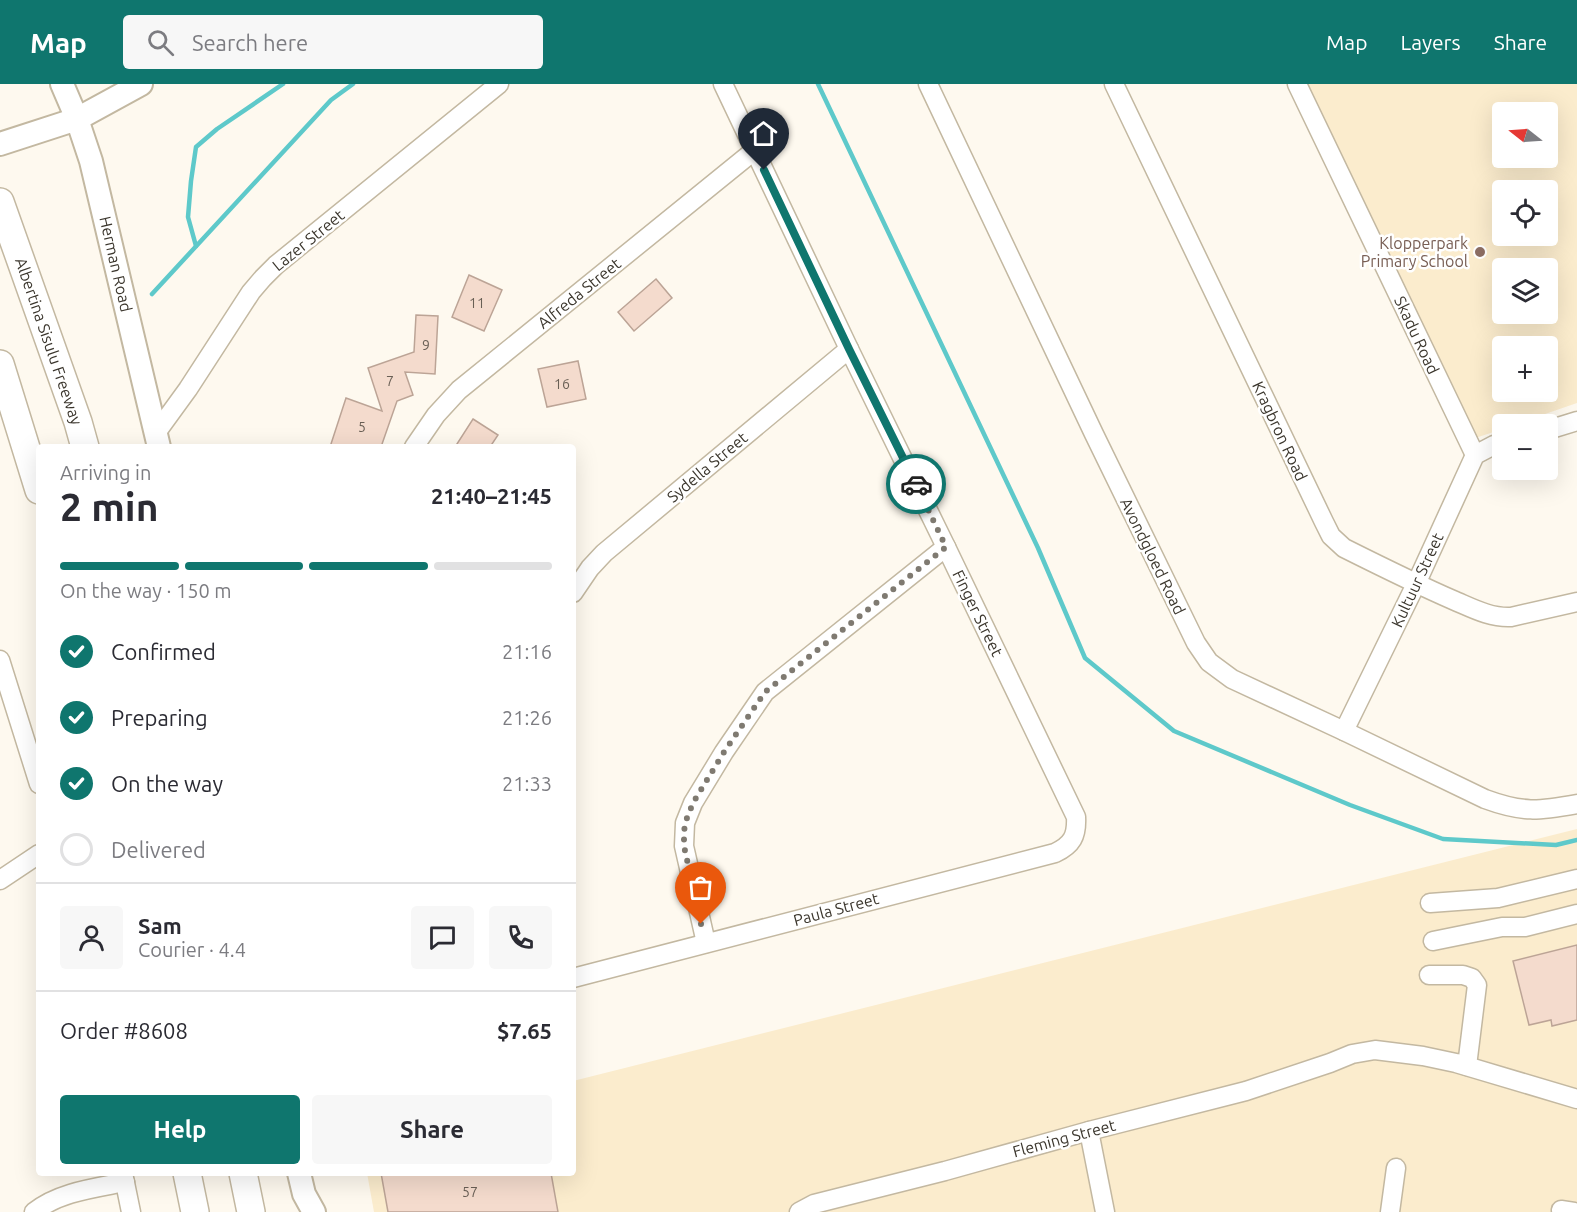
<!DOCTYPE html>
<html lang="en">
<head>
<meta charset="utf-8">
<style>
  body { margin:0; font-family:Ubuntu,sans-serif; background:#f7f7f7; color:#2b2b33; height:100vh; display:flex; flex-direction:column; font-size:22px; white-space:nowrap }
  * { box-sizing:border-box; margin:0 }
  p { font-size:20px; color:#7c7c81 }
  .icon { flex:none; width:33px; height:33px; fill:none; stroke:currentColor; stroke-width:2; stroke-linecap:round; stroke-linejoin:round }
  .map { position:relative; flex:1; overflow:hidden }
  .panel { position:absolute; left:36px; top:360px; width:540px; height:732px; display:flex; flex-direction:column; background:#fff; border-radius:6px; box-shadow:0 6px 24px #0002 }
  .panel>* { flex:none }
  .needle { width:39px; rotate:287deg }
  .controls { position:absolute; left:1492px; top:18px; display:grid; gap:12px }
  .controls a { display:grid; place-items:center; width:66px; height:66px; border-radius:6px; background:#fff; box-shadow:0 6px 24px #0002; font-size:30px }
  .pin { position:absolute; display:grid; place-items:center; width:51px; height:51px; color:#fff; margin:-62px -26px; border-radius:50% 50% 50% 0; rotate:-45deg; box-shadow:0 0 6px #0007 }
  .pin .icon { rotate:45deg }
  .courier { position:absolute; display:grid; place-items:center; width:60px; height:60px; margin:-30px; border:4px solid #0f766e; border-radius:50%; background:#fff; color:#222; box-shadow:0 2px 8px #0007 }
  .head em { font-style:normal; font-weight:700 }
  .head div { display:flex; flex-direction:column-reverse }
  .head { display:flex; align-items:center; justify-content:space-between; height:102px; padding:0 24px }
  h1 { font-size:39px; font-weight:700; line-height:45px }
  .bar { display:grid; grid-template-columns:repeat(4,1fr); gap:9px 6px; align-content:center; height:72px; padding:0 24px }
  .bar i { height:8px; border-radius:4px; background:#e1e1e2 }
  .bar .current { background:#0f766e }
  .bar p { grid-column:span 4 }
  .line { display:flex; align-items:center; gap:15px; padding:0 24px; border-top:2px solid #e1e1e2 }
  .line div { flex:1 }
  .round { display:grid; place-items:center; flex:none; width:63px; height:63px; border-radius:6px; background:#f7f7f7 }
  ol { padding:0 24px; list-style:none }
  li { display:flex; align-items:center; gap:18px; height:66px }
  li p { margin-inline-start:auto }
  li .icon { padding:6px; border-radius:50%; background:#0f766e; color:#fff; stroke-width:4 }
  li:last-child { color:#7c7c81 }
  li i { width:33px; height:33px; border:3px solid #e1e1e2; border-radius:50% }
  .button { display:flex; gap:12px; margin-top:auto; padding:12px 24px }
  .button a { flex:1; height:69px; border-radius:6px; background:#0f766e; color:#fff; font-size:24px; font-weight:700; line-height:69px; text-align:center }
  .button a+a { background:#f7f7f7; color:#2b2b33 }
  header { display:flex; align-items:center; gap:36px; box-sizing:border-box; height:84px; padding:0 30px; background:#0f766e; color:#fff }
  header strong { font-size:28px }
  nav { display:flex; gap:33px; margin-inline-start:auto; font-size:21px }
  .search { width:420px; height:54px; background:#f7f7f7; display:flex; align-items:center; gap:15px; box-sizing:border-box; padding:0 21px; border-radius:6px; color:#7c7c81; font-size:22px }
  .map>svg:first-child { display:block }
  .built { fill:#fbeccd; fill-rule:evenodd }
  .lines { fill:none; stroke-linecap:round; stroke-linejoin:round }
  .stream { stroke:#5ec9ca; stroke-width:4.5 }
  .building { fill:#f4dbcd; stroke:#bca496; stroke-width:1.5 }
  .minor-casing { stroke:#c3b8a1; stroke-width:21 }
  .major-casing { stroke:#c3b8a1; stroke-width:26 }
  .highway-casing { stroke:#c3b8a1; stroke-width:30 }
  .minor { stroke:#fff; stroke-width:18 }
  .major { stroke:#fff; stroke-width:22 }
  .highway { stroke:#fff; stroke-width:27 }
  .done { stroke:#7f7a71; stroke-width:6; stroke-dasharray:0 10.8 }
  .route { stroke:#0f766e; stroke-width:8 }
  .education-dot { fill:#8d6e63; stroke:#fff; stroke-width:2 }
  .labels { text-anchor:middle; stroke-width:5; stroke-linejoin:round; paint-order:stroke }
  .number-label { font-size:14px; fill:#695f55 }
  .street-label { font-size:16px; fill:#3b362d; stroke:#fff }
  .education-label { font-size:16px; fill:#785e54; stroke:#fff; text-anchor:end }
</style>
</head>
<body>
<header>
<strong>Map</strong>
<div class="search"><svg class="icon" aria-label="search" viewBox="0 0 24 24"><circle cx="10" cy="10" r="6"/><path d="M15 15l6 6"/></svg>Search here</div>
<nav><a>Map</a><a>Layers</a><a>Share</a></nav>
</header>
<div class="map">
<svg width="1577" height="1128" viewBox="0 0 1577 1128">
  <rect width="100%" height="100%" fill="#fef9ef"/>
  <g class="built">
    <path d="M1305,0h272v319l-61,21h-13v5l-34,11zM1503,28h45v46h-45zM1503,106h45v46h-45zM1503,184h45v46h-45zM1503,262h45v46h-45z"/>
    <path d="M1577,745v383h-1203l-7,-39h206v-92z"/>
  </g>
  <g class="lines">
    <g class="stream">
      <path d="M818,0l220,464 47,110 89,73 176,74 93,34 113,6 21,-5"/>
      <path d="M196,162l-8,-29 3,-36 5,-34 21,-18 66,-45"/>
      <path d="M152,210l179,-194 22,-16"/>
    </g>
  </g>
  <g class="building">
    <path d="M469,191l33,15 -18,41 -32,-14z"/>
    <path d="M656,195l16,19 -38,33 -16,-19z"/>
    <path d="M416,231l22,1 -3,58 -30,-2 8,23 -16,6 -16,46h-51l16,-49 36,13 -14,-43 46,-16z"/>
    <path d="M578,277l8,38 -39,8 -9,-38z"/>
    <path d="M473,335l25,16 -8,12h-35z"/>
    <path d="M1577,861v75l-25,6 -1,-6 -22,5 -16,-64z"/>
    <path d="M381,1089h170l7,39h-170z"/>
  </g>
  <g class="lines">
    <defs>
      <g id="minor">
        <path d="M928,0l166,350 102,209 13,19 23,17 112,52 141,68c38,14 53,12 92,5"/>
        <path d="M1114,0l210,438 7,14 13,12c36,18 72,36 109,52 19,8 37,18 58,17l66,-15"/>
        <path d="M1297,0l178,371"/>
        <path d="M1548,346l29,-9"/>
        <path d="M156,349l32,-44 63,-97 12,-14 13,-13 223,-181"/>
        <path d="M414,363l22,-32 23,-25 296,-240"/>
        <path d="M573,509l17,-25 14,-15 245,-204"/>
        <path d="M0,576l39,124"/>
        <path d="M1344,647l72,-147 59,-129 19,-10 9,-3"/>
        <path d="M0,796l39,-26"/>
        <path d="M1430,819l68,-5 79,-19"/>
        <path d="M1433,857l69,-14h23l52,-13"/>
        <path d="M706,859l-22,-97 1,-23 8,-20 31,-51 41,-60 181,-145"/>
        <path d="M1429,891h34l9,3 5,7 -10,81"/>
        <path d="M573,894l482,-125c17,-8 22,-17 21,-36l-130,-270 -97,-198 -126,-265"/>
        <path d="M1089,1047l16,81"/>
        <path d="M123,1089l8,39"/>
        <path d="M1561,1126l13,2"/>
        <path d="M34,1128c25,-20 61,-24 91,-30"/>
        <path d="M799,1128l15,-8 131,-33 144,-40 157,-40 84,-28 22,-9 23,-4 48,6 33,7 121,36"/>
        <path d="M1390,1128l6,-44"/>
      </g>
      <g id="major">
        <path d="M62,0l15,35 14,42 68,286"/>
        <path d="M0,60l77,-25 64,-35"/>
        <path d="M299,1089l5,21 10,18"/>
      </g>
      <g id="highway">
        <path d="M0,118l78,220 7,25"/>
        <path d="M0,280l39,126"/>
        <path d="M187,1089l8,39"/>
        <path d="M243,1089l8,39"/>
      </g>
    </defs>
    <use href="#minor" class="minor-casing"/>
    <use href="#major" class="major-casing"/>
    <use href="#highway" class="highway-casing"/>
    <use href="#minor" class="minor"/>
    <use href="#major" class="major"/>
    <use href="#highway" class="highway"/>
  </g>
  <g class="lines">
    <path class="done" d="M701,840l-17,-78v-13l1,-10 8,-20 31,-51 41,-60 181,-145 -30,-63"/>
    <path class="route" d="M764,86l85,179 67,135"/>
  </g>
  <circle class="education-dot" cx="1480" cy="168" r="6"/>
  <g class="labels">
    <g class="number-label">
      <text x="477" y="224">11</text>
      <text x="426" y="266">9</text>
      <text x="390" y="302">7</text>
      <text x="562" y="305">16</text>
      <text x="362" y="348">5</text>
      <text x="470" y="1113">57</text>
    </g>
    <g class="street-label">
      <text transform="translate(308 156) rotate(-39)" y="6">Lazer Street</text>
      <text transform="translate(116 180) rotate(77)" y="6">Herman Road</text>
      <text transform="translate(579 209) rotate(-39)" y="6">Alfreda Street</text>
      <text transform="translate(1417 251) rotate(65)" y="6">Skadu Road</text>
      <text transform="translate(49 257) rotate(71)" y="6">Albertina Sisulu Freeway</text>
      <text transform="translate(1280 347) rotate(65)" y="6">Kragbron Road</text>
      <text transform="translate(707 383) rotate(-40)" y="6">Sydella Street</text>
      <text transform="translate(1153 472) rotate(64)" y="6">Avondgloed Road</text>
      <text transform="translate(1417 496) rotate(-65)" y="6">Kultuur Street</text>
      <text transform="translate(978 529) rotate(64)" y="6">Finger Street</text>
      <text transform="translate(836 825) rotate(-15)" y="6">Paula Street</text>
      <text transform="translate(1064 1054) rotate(-15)" y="6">Fleming Street</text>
    </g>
    <g class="education-label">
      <text x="1468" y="165">Klopperpark<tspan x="1468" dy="18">Primary School</tspan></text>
    </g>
  </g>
</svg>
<div class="controls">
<a><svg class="needle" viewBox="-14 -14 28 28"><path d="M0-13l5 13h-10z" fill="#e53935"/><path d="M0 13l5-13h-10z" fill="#7c7c81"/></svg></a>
<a><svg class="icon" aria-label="locate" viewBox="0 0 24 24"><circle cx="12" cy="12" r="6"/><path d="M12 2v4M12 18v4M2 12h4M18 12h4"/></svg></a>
<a><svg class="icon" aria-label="layers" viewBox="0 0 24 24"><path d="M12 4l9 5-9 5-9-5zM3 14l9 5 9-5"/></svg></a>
<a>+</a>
<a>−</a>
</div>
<div class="pin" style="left:701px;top:840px;background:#ea580c"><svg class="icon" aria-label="bag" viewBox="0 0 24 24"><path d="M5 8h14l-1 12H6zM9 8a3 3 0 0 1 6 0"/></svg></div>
<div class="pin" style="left:764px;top:86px;background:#1f2937"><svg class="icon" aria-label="home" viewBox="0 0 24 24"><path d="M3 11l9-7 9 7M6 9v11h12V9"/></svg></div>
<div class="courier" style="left:916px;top:400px"><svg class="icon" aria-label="car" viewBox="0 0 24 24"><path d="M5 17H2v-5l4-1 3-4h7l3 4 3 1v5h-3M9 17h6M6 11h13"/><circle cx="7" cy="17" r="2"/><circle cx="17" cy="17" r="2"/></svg></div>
<section class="panel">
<div class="head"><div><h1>2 min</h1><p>Arriving in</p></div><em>21:40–21:45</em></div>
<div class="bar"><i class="current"></i><i class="current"></i><i class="current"></i><i></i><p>On the way · 150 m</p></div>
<ol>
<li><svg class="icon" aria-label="check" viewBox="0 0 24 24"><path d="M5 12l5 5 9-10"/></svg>Confirmed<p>21:16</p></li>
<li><svg class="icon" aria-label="check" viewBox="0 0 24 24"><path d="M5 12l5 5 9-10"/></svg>Preparing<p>21:26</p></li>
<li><svg class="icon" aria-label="check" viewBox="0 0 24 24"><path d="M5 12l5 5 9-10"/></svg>On the way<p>21:33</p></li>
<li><i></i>Delivered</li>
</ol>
<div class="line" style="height:108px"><a class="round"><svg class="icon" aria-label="person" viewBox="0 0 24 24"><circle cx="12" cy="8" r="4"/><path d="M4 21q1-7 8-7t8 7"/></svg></a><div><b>Sam</b><p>Courier · 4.4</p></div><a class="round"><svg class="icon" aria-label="chat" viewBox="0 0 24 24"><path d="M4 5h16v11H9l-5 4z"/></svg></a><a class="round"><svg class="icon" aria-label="phone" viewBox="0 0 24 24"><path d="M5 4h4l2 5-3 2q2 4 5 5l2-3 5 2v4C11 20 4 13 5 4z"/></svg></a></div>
<div class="line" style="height:78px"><div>Order #8608</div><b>$7.65</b></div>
<div class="button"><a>Help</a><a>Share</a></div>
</section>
</div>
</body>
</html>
